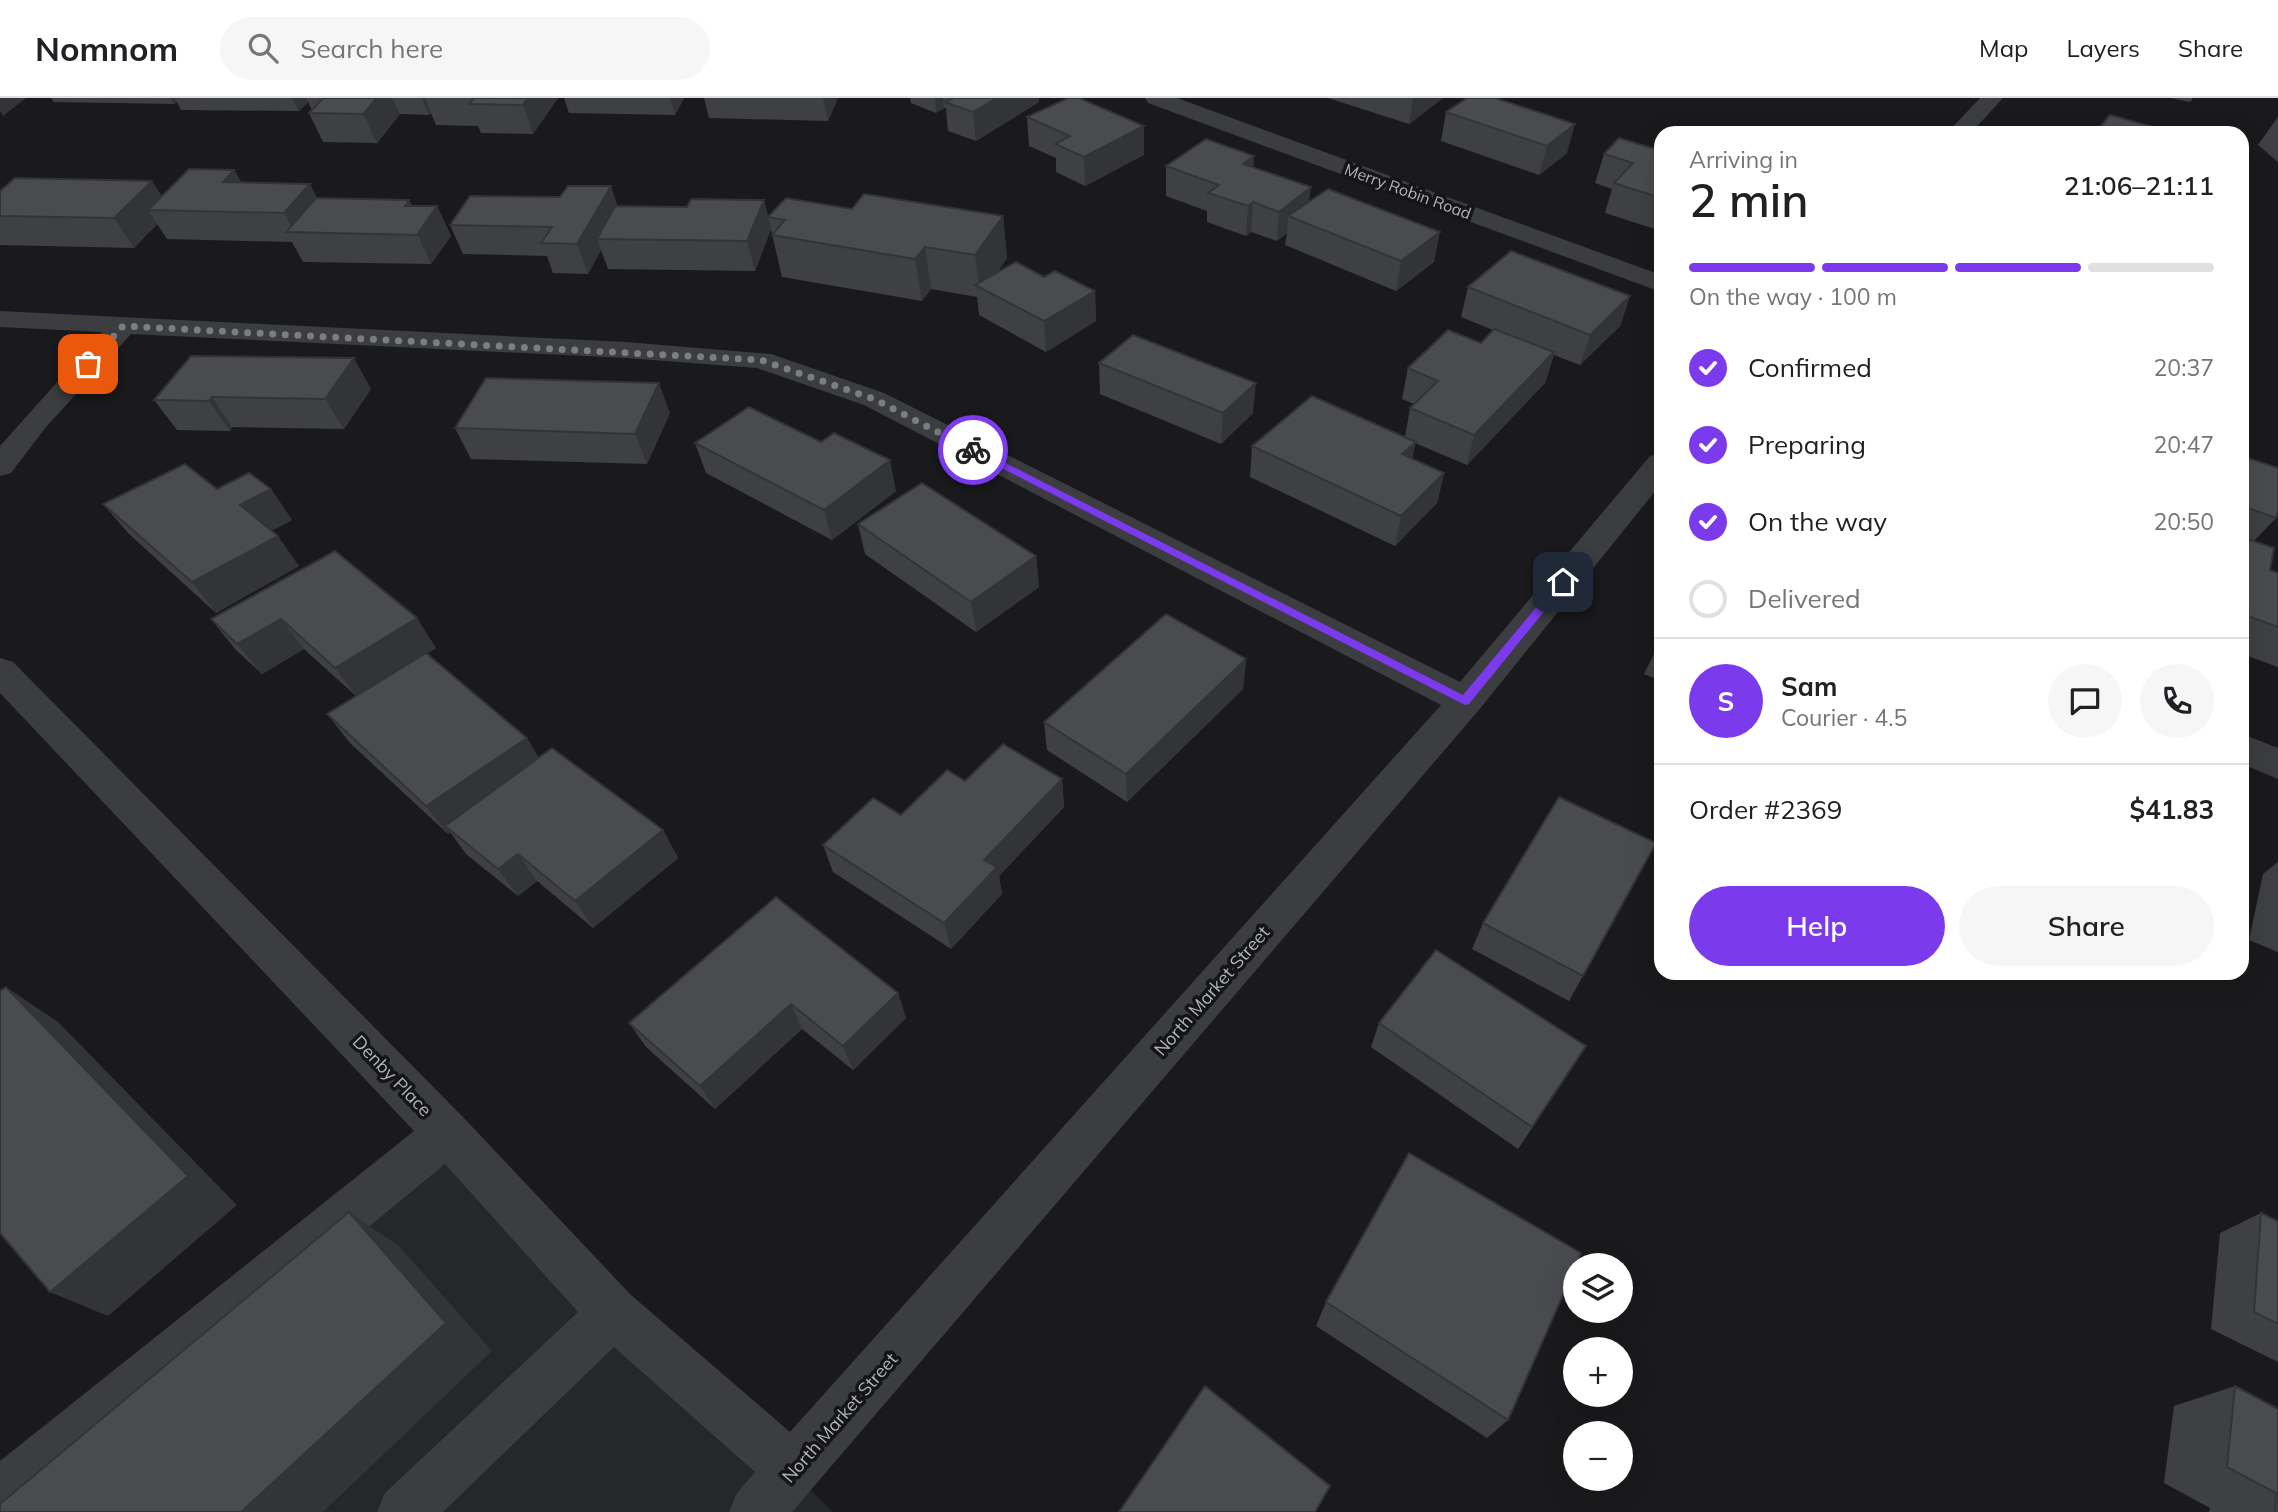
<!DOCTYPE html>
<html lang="en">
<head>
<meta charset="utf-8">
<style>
  body { margin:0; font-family:Mulish,sans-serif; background:#f6f6f6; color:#202124; height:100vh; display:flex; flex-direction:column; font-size:26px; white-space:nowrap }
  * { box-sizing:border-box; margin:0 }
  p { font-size:23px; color:#757577 }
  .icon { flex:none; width:38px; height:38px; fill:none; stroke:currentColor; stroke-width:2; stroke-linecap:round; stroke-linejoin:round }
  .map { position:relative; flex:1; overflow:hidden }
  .panel { position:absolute; left:1654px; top:28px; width:595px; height:854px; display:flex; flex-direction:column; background:#fff; border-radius:21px; box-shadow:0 7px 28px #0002 }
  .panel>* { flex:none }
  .buttons { position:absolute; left:1563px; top:1155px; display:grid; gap:14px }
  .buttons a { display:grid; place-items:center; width:70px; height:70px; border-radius:50%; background:#fff; box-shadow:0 7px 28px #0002; font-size:35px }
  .pin { position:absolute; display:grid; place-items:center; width:60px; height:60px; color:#fff; margin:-30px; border-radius:14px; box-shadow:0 4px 10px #0006 }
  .courier { position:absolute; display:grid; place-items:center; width:70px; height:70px; margin:-35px; border:5px solid #7c3aed; border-radius:50%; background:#fff; color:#222; box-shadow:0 2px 9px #0007 }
  .overview em { font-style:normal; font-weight:600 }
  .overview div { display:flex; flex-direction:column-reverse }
  .overview { display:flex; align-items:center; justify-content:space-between; height:119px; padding:0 35px }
  h1 { font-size:46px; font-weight:600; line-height:52px }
  .bar { display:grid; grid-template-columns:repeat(4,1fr); gap:10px 7px; align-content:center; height:84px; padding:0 35px }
  .bar i { height:9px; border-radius:5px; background:#e0e0e0 }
  .bar .current { background:#7c3aed }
  .bar p { grid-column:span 4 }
  .line { display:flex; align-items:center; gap:18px; padding:0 35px; border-top:2px solid #e0e0e0 }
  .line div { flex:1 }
  .round { display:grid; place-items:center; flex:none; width:74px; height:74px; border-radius:37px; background:#f6f6f6 }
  ol { padding:0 35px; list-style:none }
  li { display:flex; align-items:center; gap:21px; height:77px }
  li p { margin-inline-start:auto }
  li .icon { padding:7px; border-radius:50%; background:#7c3aed; color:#fff; stroke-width:4 }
  li:last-child { color:#757577 }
  li i { width:38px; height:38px; border:4px solid #e0e0e0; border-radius:50% }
  .primary-button { display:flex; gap:14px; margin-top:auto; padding:14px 35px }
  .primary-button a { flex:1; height:80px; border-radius:42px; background:#7c3aed; color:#fff; font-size:28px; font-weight:600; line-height:80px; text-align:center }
  .primary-button a+a { background:#f6f6f6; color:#202124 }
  header { display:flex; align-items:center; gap:42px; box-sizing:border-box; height:98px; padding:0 35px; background:#fff; border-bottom:2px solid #e0e0e0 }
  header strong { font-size:33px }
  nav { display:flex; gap:38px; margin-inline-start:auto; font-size:24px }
  .search { width:490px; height:63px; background:#f6f6f6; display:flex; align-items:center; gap:18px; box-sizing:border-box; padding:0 24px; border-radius:38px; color:#757577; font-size:26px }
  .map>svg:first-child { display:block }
  .built { fill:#262729 }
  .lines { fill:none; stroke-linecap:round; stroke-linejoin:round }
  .minor { fill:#3b3d40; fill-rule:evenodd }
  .wall { fill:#3f4043 }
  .shaded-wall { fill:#333437 }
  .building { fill:#494b4e; stroke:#333437; stroke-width:2 }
  .route { fill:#7c3aed }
  .done { stroke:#7a7e83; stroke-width:7; stroke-dasharray:0 12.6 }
  .labels { text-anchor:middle; stroke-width:7; stroke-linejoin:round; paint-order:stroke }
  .far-street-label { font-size:16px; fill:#aeb4ba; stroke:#151517 }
  .street-label { font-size:18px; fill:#aeb4ba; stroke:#151517 }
</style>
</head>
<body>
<header>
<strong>Nomnom</strong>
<div class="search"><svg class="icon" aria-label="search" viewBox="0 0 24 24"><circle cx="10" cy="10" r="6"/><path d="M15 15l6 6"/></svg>Search here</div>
<nav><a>Map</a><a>Layers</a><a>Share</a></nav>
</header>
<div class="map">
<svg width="2278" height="1414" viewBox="0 0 2278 1414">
  <rect width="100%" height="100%" fill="#1a1a1c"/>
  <path class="built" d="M447,1035l386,379h-833z"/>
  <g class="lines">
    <g class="minor">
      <path d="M1145,0h32l484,177v17l-513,-189z"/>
      <path d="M1980,0h23l-32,35h-24z"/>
      <path d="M0,213l626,31 145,12 113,39 576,289 190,-226 11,-3v31l-183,227 -686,801h-63l8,-19 18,-21 -141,-125 -171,165h-66l8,-19 193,-181 -133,-148 -422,348h-23v-51l414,-330 -414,-438v-35l13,4 450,455 168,178 159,137 651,-727 -577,-300 -107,-37 -131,-10 -495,-24 -85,93 -35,46 -11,3v-30l102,-114 -102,-5z"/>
      <path d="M2242,636l36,14v31l-36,-15z"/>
    </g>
  </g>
  <g class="wall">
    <path d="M51,0h507l-25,36 -52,-1 -3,-7 -42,-1 -5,-12 -2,2 -29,-1 -23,29 -54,-1 -14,-29 3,-3 -4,-8 -9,9 -118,-1 -4,-8 -3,2 -120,-2z"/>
    <path d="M564,0h120l-9,17 -106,-2z"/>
    <path d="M704,0h134l-10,23 -119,-3z"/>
    <path d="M910,0h129v4l-63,39 -28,-10 -2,-23h-2l-8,5 -25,-10z"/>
    <path d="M1328,0h115l-34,26z"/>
    <path d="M2171,0h22l-3,4z"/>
    <path d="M1446,14l121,41 -28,22 -98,-34z"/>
    <path d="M1027,19l117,9v29l-59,31 -29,-14v-14l-27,-12z"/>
    <path d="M2278,19v45l-20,-17z"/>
    <path d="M1661,44v89l-56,-18 7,-24 -17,-6 9,-29 51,-5z"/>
    <path d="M1254,58l-1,11 56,35 125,60 -38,29 -111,-46 2,-12 -10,8 -26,-9 -5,4 -39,-14v-11l-41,-15v-30z"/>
    <path d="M234,72l7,12 76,16 92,2 3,6h25l14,30 -20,28 -128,-2 -11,-20 -125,-3 -10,-15 -23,24 -134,-3v-54l162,5z"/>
    <path d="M764,102l7,29 -16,42 -147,-2 -7,-19 -13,24 -35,-1 -6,-17 -84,-2 -13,-29 168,-19 69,1z"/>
    <path d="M852,111l151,7 4,42 -10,15 47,4 51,14 1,30 -50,31 -67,-37 -2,-18 -46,-8 -9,12 -140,-24 -14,-60z"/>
    <path d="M1468,189l162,9 -10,30 -40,39 -26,-10 -9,28 -78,82 -52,-22 -3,16 32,14 -7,30 -42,43 -145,-69 2,-31 153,-9 5,-29 4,-4 -12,-5 6,-31 73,-25 12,-13 -32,-13z"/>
    <path d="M1099,265l154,50 -32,31 -121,-50z"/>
    <path d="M371,291l-27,40 -112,-2 -2,4 -53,-1 -23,-30z"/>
    <path d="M670,315l-23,51 -176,-5 -16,-31z"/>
    <path d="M821,344l75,49 -64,49 -126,-67 -11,-30z"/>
    <path d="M2242,358l34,62 -22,23 16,29 8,3v94l-36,-13z"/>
    <path d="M217,391h54l21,31 -21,11 28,35 -83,47 -87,-79 -26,-30z"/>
    <path d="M858,426l178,32 3,31 -63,45 -111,-78z"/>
    <path d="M335,453l101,97 -9,5 112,105 124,72 15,28 -85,70 -56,-47 -19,15 -52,-42 -16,-22 -2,2 -98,-91 -23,-29 29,-18 -52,-47 -42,25 -27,-25 -24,-30z"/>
    <path d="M1661,542v41l-17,-7z"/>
    <path d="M1246,561l-3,30 -116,113 -80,-52 -3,-28z"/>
    <path d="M1062,681l2,28 -65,69 3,18 -51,55 -118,-77 -10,-27 78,-30 64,-34z"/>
    <path d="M2278,764v90l-29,-12 14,-66z"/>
    <path d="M1483,825l100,53 -14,25 -97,-52z"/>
    <path d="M898,895l8,25 -53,52 -51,-41 -87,80 -69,-62 -17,-24z"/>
    <path d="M1379,925l192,47 -53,79 -147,-102z"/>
    <path d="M2261,1115l17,8v141l-67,-33 9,-96z"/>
    <path d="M1326,1204l182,118 -21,18 -171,-112z"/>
    <path d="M2235,1288l43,23v103h-69l1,-4 -46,-25 10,-77z"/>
  </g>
  <g class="shaded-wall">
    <path d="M0,0h26l-23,18 -3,-5z"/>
    <path d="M170,0h4l3,4 -3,2z"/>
    <path d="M292,0h14l2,4 -9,9z"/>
    <path d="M377,0h15l8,16 -23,29 -14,-29z"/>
    <path d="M422,0h3l6,15 -2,2z"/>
    <path d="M528,0h30l-25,36 -10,-29z"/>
    <path d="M670,0h14l-9,17z"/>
    <path d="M823,0h15l-10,23z"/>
    <path d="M935,0h8l1,10 -8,5z"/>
    <path d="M997,0h42v4l-63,39 -3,-29z"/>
    <path d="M1413,0h30l-34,26z"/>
    <path d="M1575,26l-8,29 -28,22 8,-29z"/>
    <path d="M1144,28v29l-59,31 -1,-29z"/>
    <path d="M1254,58l-2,29 -9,-21z"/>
    <path d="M234,72l17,29 -28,-17z"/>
    <path d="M152,83l19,29h-23l9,14 -23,24 -20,-30z"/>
    <path d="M310,86l15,29 -31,19 -10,-19z"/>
    <path d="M611,88l10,30 -24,23 4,11 -13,24 -11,-30z"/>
    <path d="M1311,89l-3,29h-20l-1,17 -10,8 2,-29z"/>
    <path d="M409,102l13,27 15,-21 14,30 -20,28 -26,-58z"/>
    <path d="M764,102l7,29 -16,42 -8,-30z"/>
    <path d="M1253,104l-2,30 -5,4 2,-30z"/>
    <path d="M1003,118l4,42 -22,32 -6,-3 -4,-32z"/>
    <path d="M1440,134l-6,30 -38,29 5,-30z"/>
    <path d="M925,149l6,42 -9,12 -7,-42z"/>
    <path d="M1095,193l1,30 -50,31 -2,-31z"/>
    <path d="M1630,198l-10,30 -40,39 10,-30z"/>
    <path d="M1554,254l-9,31 -78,82 7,-30z"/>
    <path d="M354,260l17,31 -27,40 -19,-30z"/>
    <path d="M659,285l11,30 -23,51 -12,-30z"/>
    <path d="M1256,285l-3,30 -32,31 2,-31z"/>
    <path d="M212,299l20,30 -2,4 -21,-30z"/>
    <path d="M1416,344l-7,30 -7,-18z"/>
    <path d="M890,362l6,31 -64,49 -8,-30z"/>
    <path d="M1444,375l-7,30 -42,43 6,-30z"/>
    <path d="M271,391l21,31 -30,16 -22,-31z"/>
    <path d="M278,438l21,30 -83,47 -24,-31z"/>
    <path d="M1036,458l3,31 -63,45 -5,-30z"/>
    <path d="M417,520l19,30 -79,49 -22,-29z"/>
    <path d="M281,521l23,30 -42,25 -25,-30z"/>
    <path d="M1246,561l-3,30 -116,113 -1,-28z"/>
    <path d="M527,640l17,28 -99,60 5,6 -2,2 -22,-28z"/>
    <path d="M1062,681l2,28 -65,69 3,18 -51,55 -7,-26 40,-63z"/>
    <path d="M663,732l15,28 -85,70 -18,-27z"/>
    <path d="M518,756l19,27 -19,15 -20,-27z"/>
    <path d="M6,889l52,35 179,183 -129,111 -58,-24z"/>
    <path d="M898,895l8,25 -53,52 -10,-24z"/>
    <path d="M791,906l11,25 -87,80 -15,-23z"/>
    <path d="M349,1114l50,34 93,105 -169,161h-82z"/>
  </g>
  <g class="building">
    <path d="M323,0h54l-14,16 -54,-1z"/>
    <path d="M474,0h54l-5,7 -54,-1z"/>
    <path d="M953,0h44l-24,14 -28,-10z"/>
    <path d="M1068,0h11l65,28 -60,31 -29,-13 15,-8 -43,-19z"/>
    <path d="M1467,0h28l80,26 -28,22 -101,-34z"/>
    <path d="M2110,17l65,18h-80z"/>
    <path d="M1619,40l36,11 6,-7v56l-47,-15 19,-20 -29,-9z"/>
    <path d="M1206,41l48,17 -11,8 68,23 -32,25 -26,-10 -5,4 -40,-13 11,-8 -53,-19z"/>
    <path d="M189,71l45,1 -11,12 87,2 -26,29 -136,-3z"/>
    <path d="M15,80l137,3 -38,37 -114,-2v-25z"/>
    <path d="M568,88h43l-34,58 -36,-1 11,-16 -102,-2 20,-29 90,1z"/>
    <path d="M1328,91l112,43 -39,29 -113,-45z"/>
    <path d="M864,96l139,22 -28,39 -50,-8 -10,12 -143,-24 13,-15 -17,-3 18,-19 66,11z"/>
    <path d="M316,100l93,2 -4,6h32l-20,29 -131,-3z"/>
    <path d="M691,101l73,1 -17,41 -150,-2 18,-33 72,1z"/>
    <path d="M1511,153l119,45 -40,39 -122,-48z"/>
    <path d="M1016,164l28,15 11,-6 40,20 -51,30 -69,-36z"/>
    <path d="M1494,231l60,23 -80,83 -64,-27 28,-27 -30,-13 40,-38 33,13z"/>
    <path d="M1133,237l123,48 -33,30 -124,-50z"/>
    <path d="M191,258l163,2 -29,41 -113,-2 -3,4 -55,-1z"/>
    <path d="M486,280l173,5 -24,51 -180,-6z"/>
    <path d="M1312,298l104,46 -14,12 42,19 -43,43 -149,-70z"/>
    <path d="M749,309l72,35 13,-9 56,27 -66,50 -129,-67z"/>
    <path d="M2242,358l36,12v42l-2,8 -34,-12z"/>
    <path d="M185,366l32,25 32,-16 22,16 -31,16 38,31 -86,46 -89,-78z"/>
    <path d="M922,385l114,73 -65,46 -113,-78z"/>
    <path d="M2242,439l32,11 -4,22 8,3v54l-36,-13z"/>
    <path d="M335,453l82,67 -82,50 -54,-49 -44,25 -26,-25z"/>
    <path d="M1166,516l80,45 -120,115 -82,-52z"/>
    <path d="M426,555l101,85 -101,68 -99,-92z"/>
    <path d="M1003,646l59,35 -78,81 13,7 -53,56 -121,-78 50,-47 28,17 46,-45 18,11z"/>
    <path d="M552,650l111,82 -88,71 -57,-47 -20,15 -53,-43z"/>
    <path d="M1559,699l97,46 -73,133 -100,-53z"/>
    <path d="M776,799l122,96 -55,53 -52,-42 -91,82 -71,-63z"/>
    <path d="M1436,852l150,96 -54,81 -153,-104z"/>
    <path d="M6,889l182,189 -138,116 -50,-59v-242z"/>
    <path d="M1409,1055l172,100 -5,12h-1v3l-67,152 -182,-118z"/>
    <path d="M349,1114l97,111 -205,189h-241v-8z"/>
    <path d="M2261,1115l17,8v103l-24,-12z"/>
    <path d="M1205,1288l125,100 -15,26h-196z"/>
    <path d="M2235,1288l43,23v103h-3l1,-19 -49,-26z"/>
  </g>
  <path class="route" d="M970,350h6l487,247 96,-115 9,2 -99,122 -4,1 -495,-253z"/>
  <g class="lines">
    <path class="done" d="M88,266l35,-38 638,34 113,39 99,51"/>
  </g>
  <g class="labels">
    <g class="far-street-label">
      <text transform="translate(1408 93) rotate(20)" y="6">Merry Robin Road</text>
    </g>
    <g class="street-label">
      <text transform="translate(1212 893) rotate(-49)" y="6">North Market Street</text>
      <text transform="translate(392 978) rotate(46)" y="6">Denby Place</text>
      <text transform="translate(840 1320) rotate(-49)" y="6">North Market Street</text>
    </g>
  </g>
</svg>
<div class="buttons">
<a><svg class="icon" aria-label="layers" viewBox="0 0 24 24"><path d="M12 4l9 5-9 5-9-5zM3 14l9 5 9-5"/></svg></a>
<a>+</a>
<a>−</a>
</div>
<div class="pin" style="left:88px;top:266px;background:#ea580c"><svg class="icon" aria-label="bag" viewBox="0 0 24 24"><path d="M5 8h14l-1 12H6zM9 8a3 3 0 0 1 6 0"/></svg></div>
<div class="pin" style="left:1563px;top:484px;background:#1f2937"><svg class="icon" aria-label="home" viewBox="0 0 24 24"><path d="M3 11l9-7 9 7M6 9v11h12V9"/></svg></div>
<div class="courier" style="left:973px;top:352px"><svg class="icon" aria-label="bike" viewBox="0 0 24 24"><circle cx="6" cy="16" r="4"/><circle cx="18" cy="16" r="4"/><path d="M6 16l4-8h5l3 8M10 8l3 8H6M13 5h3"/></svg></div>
<section class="panel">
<div class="overview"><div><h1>2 min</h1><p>Arriving in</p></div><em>21:06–21:11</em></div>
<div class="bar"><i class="current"></i><i class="current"></i><i class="current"></i><i></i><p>On the way · 100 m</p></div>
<ol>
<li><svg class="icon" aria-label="check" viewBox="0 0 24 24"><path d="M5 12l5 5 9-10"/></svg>Confirmed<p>20:37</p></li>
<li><svg class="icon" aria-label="check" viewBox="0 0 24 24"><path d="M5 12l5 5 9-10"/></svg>Preparing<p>20:47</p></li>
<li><svg class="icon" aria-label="check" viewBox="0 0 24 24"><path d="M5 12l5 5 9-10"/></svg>On the way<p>20:50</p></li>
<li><i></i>Delivered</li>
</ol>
<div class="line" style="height:126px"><b class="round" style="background:#7c3aed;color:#fff">S</b><div><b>Sam</b><p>Courier · 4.5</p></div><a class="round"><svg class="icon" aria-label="chat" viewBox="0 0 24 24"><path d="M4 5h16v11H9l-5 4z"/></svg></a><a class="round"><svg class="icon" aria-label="phone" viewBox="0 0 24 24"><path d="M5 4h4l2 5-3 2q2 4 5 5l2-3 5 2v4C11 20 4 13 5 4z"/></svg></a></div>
<div class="line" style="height:91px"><div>Order #2369</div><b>$41.83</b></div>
<div class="primary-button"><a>Help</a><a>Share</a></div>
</section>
</div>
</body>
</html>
